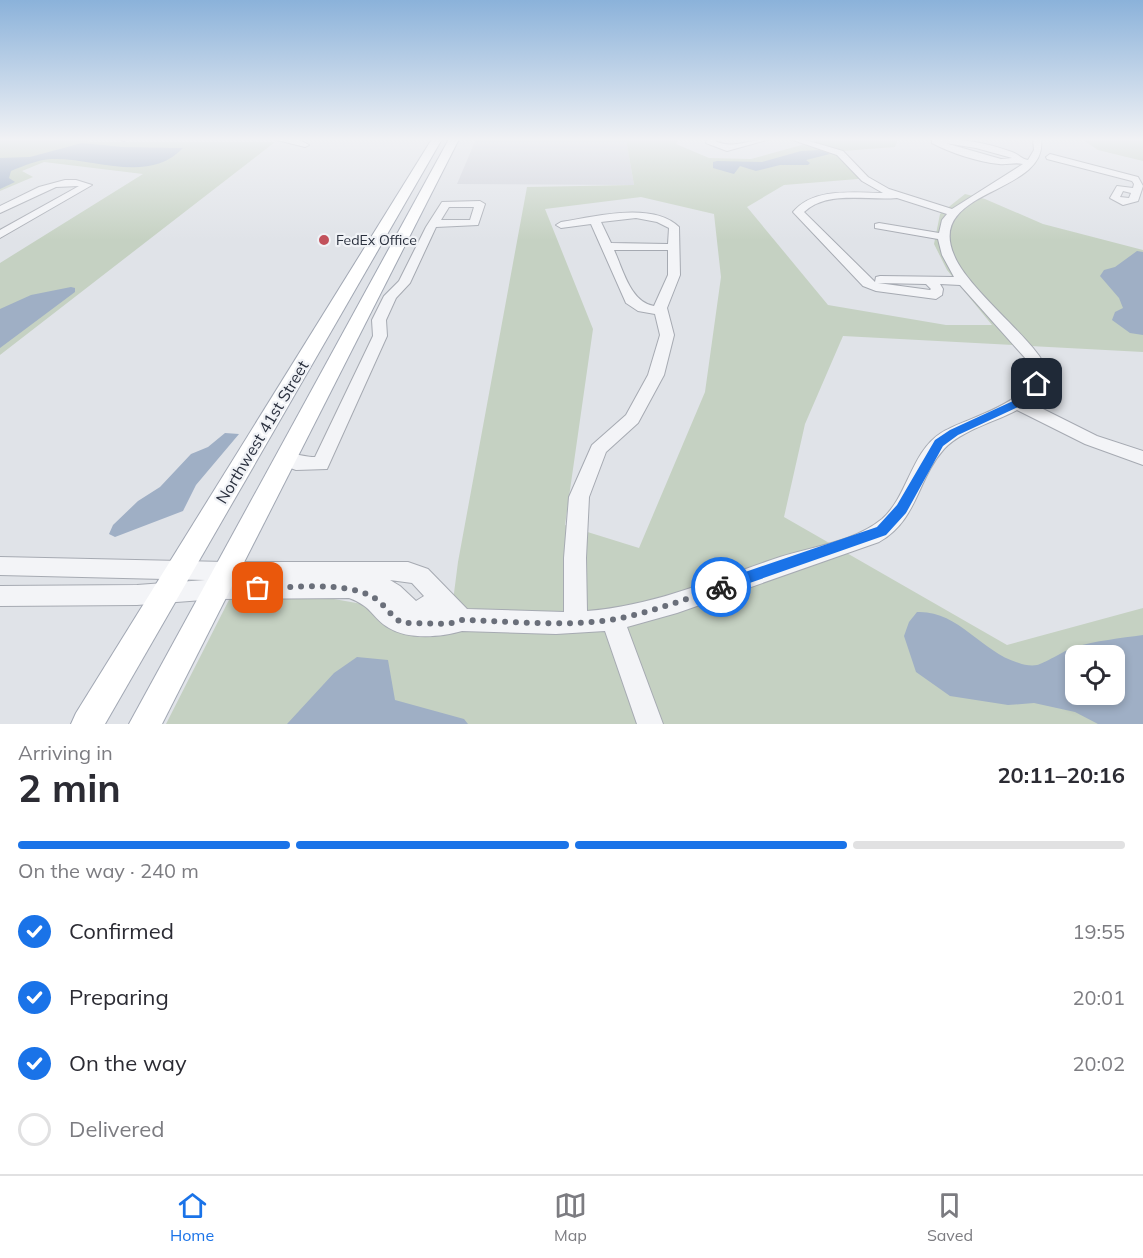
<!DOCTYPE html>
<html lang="en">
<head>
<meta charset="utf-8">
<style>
  body { margin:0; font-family:Mulish,sans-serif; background:#f2f2f3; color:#2b2b33; height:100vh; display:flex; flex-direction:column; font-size:22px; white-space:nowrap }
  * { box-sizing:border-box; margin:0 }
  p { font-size:20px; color:#7c7c81 }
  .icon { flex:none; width:33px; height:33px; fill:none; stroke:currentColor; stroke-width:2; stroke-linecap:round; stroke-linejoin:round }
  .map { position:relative; height:724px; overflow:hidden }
  .drawer { display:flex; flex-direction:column; background:#fff; flex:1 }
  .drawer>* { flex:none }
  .fabs { position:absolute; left:1065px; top:645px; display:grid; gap:12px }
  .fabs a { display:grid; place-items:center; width:60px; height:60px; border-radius:12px; background:#fff; box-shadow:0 3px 9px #0003; font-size:30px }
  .pin { position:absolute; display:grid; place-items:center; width:51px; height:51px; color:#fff; margin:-26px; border-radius:12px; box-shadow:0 3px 9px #0006 }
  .courier { position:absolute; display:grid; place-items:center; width:60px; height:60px; margin:-30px; border:4px solid #1a73e8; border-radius:50%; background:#fff; color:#222; box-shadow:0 2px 8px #0007 }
  .headline em { font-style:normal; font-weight:700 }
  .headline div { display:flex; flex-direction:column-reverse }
  .headline { display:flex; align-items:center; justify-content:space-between; height:102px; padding:0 18px }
  h1 { font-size:39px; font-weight:700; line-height:45px }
  .bar { display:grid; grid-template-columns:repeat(4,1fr); gap:9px 6px; align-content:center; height:72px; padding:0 18px }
  .bar i { height:8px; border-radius:4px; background:#e1e1e2 }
  .bar .current { background:#1a73e8 }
  .bar p { grid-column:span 4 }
  ol { padding:0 18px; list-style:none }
  li { display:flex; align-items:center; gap:18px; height:66px }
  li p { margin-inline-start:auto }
  li .icon { padding:6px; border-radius:50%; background:#1a73e8; color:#fff; stroke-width:4 }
  li:last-child { color:#7c7c81 }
  li i { width:33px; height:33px; border:3px solid #e1e1e2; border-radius:50% }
  .dock { display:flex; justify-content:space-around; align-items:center; height:84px; border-top:2px solid #e1e1e2; background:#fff; font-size:16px; color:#7c7c81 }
  .dock a { display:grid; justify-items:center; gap:3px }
  .dock .current { color:#1a73e8 }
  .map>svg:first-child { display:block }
  .built { fill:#cfd2da }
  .green { fill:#c5d1c2; fill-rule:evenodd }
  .water { fill:#9fafc5; fill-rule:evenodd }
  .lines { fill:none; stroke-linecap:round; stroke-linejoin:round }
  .minor-casing { stroke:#a6aab2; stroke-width:2 }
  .major-casing { stroke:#a1a7b3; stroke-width:2 }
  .minor { fill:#f3f4f7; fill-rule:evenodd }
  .major { fill:#fff; fill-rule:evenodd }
  .route { fill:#1a73e8 }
  .done { stroke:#6a6f7a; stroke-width:6; stroke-dasharray:0 10.8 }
  .poi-dot { fill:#c2515b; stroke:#f0f2f6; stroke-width:2 }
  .labels { text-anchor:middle; stroke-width:4.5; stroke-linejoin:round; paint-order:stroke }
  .far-poi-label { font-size:14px; fill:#2a303e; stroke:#f0f2f6; text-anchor:start }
  .street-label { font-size:16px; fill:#2a303e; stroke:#f0f2f6 }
</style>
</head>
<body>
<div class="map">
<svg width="1143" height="724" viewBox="0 0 1143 724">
  <rect width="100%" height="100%" fill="#e0e3e8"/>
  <path class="built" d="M476,139h150l8,46 -177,-1z"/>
  <g class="green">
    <path d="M0,139h91l-4,3h188l-275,213v-92l143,-89 -99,-12 -22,9 11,6 -33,14z"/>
    <path d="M626,139h52l-2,5 33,14 42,1 72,-20h75l-3,8 -52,4 27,27 -86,7 -37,22 81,98 118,20h46l-45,-55 -13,-26 6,-30 25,-20 20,5 58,25 100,26v102l-300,-16 -38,88 -21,93 223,128 136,-37v116h-977l66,-130 102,5 28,5 87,28 9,-70 69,-375 107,-2zM641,197l73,17 7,63 -16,115 -66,156 -74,-23 28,-196 -48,-120zM1076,656h38v38h-38z"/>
    <path d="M1082,139h61v22l-45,-11z"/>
  </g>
  <g class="water">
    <path d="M82,143l40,4 61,1c-35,37 -89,9 -132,11 -14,1 -28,7 -40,12l-2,7 6,4 -15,7v-31l30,-1z"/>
    <path d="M821,150l9,4 -24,6 4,3 -2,2h-28l-24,6 -16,-5 -6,8 -21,-6v-6l4,-1 45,1 39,-11z"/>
    <path d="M1137,251l6,1v83l-13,-2 -18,-13 3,-8 8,-4 -4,-10 -19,-22 4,-6 11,-3z"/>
    <path d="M71,287l4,1v4l-75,56v-39l31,-14z"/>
    <path d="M225,433l14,1 -43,51 -13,26 -68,26 -6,-3 4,-9 25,-24 22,-14 31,-33 17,-7z"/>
    <path d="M917,612c41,-2 64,40 102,51 4,2 13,3 18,2 6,-1 27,-14 37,-18 22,-6 46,-9 69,-12v89h-45l-23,-12 -41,-9 -26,2 -58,-9 -34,-24 -12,-36 5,-14zM1076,656h38v38h-38z"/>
    <path d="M357,657l31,3 7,40 69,19 4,5h-181l47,-51z"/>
  </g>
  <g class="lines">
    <defs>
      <g id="minor">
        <path d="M119,139h9l-4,2z"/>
        <path d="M273,139l27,1 9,5 -4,2z"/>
        <path d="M707,139h9l-1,2c20,9 33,-2 55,-2l-43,12 -21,-8z"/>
        <path d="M790,139h12l41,12 25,26 21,12 63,20 71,-45c-9,-2 -15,1 -24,0 -21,-2 -48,-11 -67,-21v-4c27,-1 55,4 80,13 8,3 9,7 16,8l6,-10 -1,-11h8c8,56 -116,49 -87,116 14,36 90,92 93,117 2,12 -9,24 -18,30l68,34 46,15v14l-58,-21 -68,-34c-22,12 -55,20 -73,39 -27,30 -26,71 -65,93l-202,71 -50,14 36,97h-26l-32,-93 -49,3 -94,-3c-20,6 -54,9 -73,-3 -17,-10 -17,-22 -40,-30l-133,1 -79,6 -137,1v-20l137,-1 68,-5 -205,-5v-18l226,5h182l20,7 39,40 97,3v-54l5,-61 23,-52 34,-30 22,-40 12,-40 -5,-21 -17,-3 -12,-8 -35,-79 -30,4 -5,-3 5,-3c33,-5 91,-21 118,5l1,48 -13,33 7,27 -10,40 -26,48 -32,29 -17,45 -3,61 1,53c67,-5 130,-33 193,-54 34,-11 74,-15 102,-38 26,-23 29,-67 59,-86 24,-16 108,-33 86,-73l-67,-75 -20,-1 3,5 -1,6 -6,4 -60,-8 -13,-5 -70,-74c21,-25 60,-19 90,-19l-21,-12 -25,-26zM945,143l31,5 36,10 -11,1zM897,198l50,16 -5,6 -3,13 -60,-10 -4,1v4l63,11 4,16 12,22 -74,-1 -4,1 -1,5 -71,-70c23,-22 64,-11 93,-14zM636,218l21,4 12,6 -1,16 -57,-1 -10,-21zM614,250h54v25l-14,31c-24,-4 -31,-37 -40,-56zM878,283l48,1 5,5 -1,1zM390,580l22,3 12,13 -8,5 -16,-15z"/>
        <path d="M1050,154l88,23 5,9 -5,15 -15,4 -13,-7 7,-12 16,2 1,-4 -2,-3 -85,-22 -1,-2zM1123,191l8,2 -2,5 -9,-1z"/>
        <path d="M65,180h11l16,5 -92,53v-8l79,-44 -23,1 -56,26v-7l39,-19z"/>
        <path d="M442,202l38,-1 5,3 -7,21 -42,2 -26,56 -14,15 -10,22 1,16 -60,133 -31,1 -17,-6 -3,-5 3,-5c10,-3 25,3 36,3l58,-121 -1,-16 12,-24 15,-15 27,-54zM449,207h25l-4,13h-29z"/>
      </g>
      <g id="major">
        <path d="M432,139h10l-337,585h-34l5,-11z"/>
        <path d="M449,139h10l-297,585h-33z"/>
      </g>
    </defs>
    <use href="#minor" class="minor-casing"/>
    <use href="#major" class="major-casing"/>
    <use href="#minor" class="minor"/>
    <use href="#major" class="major"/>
  </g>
  <linearGradient id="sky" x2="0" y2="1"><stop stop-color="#8bb2da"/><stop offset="0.58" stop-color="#f1f2f5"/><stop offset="1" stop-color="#f1f2f5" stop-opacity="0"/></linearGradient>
  <rect width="1143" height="240" fill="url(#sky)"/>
  <path class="route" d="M1037,381l6,3 -7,11 -16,11 -62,29 -15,11 -37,67 -20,22 -165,58 -5,-2 -3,-4 3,-5 161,-55 20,-22 38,-65 15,-10 63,-29z"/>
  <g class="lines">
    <path class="done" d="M258,588c33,0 84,-7 113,8 13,6 19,21 32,27l45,1 14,-4c49,1 100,7 148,0 38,-6 75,-21 111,-33"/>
  </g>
  <circle class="poi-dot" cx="324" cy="240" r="6"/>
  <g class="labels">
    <g class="far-poi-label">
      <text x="336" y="245">FedEx Office</text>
    </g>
    <g class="street-label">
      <text transform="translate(262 432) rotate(-59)" y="6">Northwest 41st Street</text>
    </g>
  </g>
</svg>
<div class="fabs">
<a><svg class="icon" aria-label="locate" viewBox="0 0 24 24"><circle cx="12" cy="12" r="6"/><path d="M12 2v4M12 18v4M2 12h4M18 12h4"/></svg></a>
</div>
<div class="pin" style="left:258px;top:588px;background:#ea580c"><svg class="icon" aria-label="bag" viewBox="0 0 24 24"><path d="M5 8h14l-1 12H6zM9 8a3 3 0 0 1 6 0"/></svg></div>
<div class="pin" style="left:1037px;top:384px;background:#1f2937"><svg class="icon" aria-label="home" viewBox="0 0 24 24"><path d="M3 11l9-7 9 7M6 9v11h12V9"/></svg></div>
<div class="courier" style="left:721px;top:587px"><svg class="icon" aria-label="bike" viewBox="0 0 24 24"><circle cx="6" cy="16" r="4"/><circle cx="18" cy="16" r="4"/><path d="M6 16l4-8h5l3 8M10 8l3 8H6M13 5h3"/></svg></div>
</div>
<section class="drawer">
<div class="headline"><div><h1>2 min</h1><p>Arriving in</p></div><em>20:11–20:16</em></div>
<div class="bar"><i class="current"></i><i class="current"></i><i class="current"></i><i></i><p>On the way · 240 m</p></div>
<ol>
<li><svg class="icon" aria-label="check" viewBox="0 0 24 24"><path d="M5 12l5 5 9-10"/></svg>Confirmed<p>19:55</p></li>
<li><svg class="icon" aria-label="check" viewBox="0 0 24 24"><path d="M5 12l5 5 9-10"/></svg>Preparing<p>20:01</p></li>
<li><svg class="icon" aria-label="check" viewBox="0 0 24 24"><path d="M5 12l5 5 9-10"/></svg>On the way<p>20:02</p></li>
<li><i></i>Delivered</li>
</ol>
</section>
<nav class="dock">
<a class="current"><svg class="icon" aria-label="home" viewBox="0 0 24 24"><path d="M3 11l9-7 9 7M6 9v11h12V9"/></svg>Home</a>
<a><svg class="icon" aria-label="map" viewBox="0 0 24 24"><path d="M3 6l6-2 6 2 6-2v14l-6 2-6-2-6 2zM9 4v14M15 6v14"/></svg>Map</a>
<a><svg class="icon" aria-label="saved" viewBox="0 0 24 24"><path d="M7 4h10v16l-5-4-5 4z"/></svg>Saved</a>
</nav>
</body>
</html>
